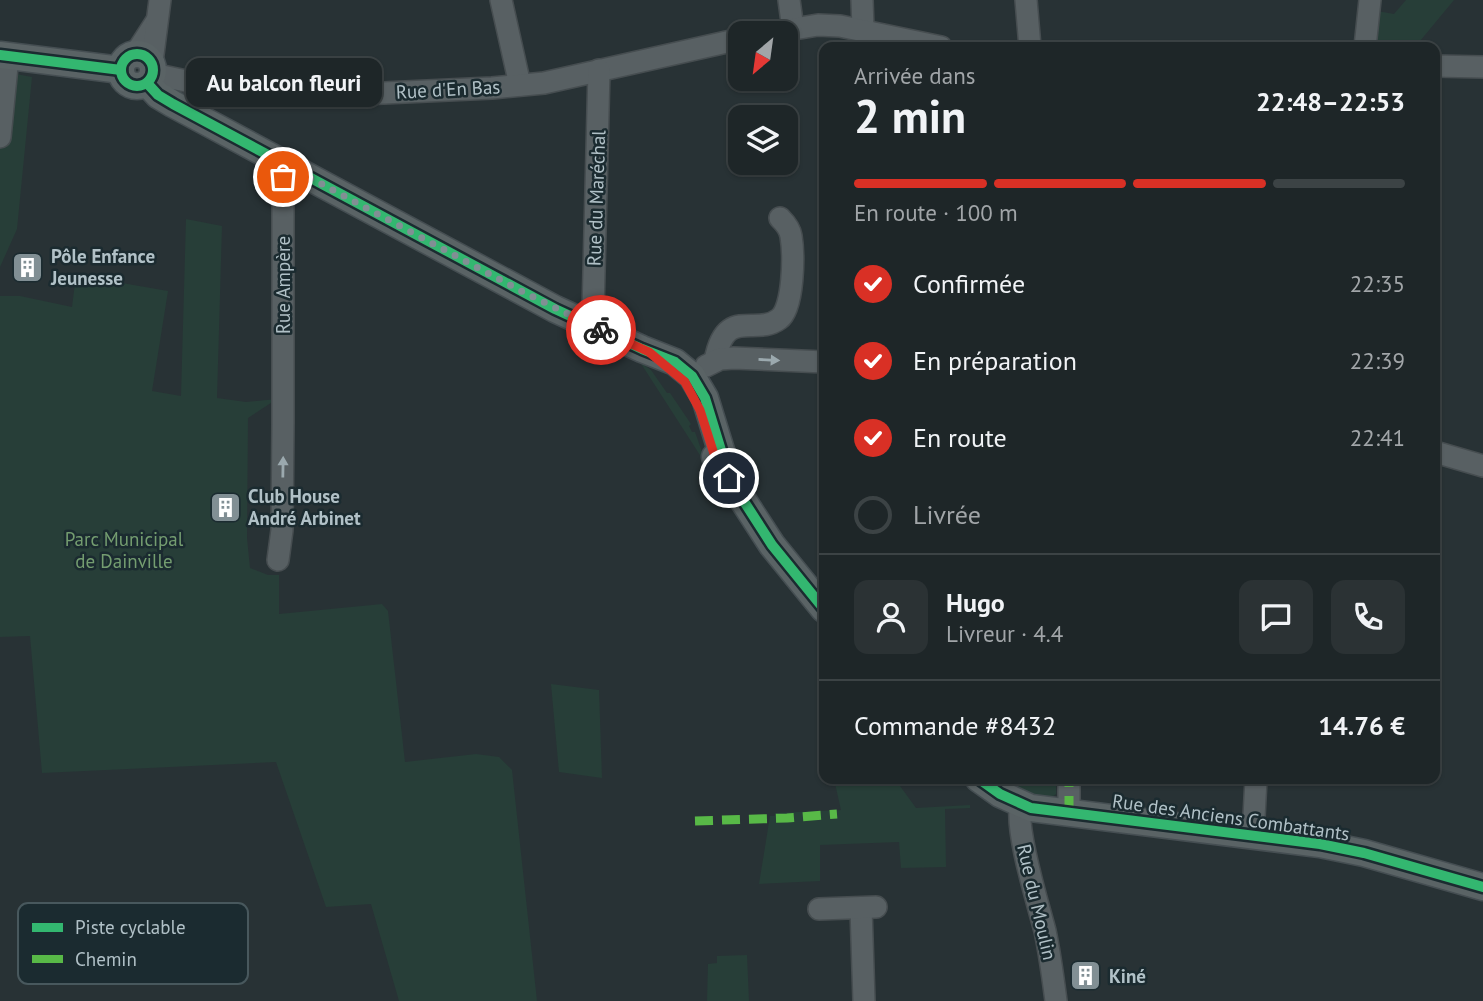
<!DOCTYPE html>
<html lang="fr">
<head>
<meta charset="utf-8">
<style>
  body { margin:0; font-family:"PT Sans",sans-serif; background:#2b3234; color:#f1f3f6; height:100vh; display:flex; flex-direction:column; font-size:26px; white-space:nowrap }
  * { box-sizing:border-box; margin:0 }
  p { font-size:23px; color:#a1a5a8 }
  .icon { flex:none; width:38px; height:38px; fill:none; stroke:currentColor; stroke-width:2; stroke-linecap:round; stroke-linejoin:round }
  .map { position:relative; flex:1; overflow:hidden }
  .side { position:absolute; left:819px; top:42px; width:621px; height:742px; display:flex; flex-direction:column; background:#1e2628; border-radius:14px; box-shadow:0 2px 5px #0004,0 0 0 2px #3c4345 }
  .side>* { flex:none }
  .needle { width:46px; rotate:209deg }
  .controls { position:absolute; left:728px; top:21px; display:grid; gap:14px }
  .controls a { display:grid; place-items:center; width:70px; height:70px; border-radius:14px; background:#1e2628; box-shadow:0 2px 5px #0004,0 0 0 2px #3c4345; font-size:35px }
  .pin { position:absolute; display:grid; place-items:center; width:60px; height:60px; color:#fff; margin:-30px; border:4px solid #fff; border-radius:50%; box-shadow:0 2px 7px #0007 }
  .courier { position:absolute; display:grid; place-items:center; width:70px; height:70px; margin:-35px; border:5px solid #d93025; border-radius:50%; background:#fff; color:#222; box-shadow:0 2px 9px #0007 }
  .bubble { position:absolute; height:49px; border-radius:14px; background:#1e2628; box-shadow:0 2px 5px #0004,0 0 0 2px #3c4345; font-size:23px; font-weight:700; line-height:49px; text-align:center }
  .headline em { font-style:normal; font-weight:700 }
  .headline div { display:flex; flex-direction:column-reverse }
  .headline { display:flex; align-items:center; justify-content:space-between; height:119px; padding:0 35px }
  h1 { font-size:46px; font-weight:700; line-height:52px }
  .bar { display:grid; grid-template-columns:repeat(4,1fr); gap:10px 7px; align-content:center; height:84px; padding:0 35px }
  .bar i { height:9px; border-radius:5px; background:#3c4345 }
  .bar .selected { background:#d93025 }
  .bar p { grid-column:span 4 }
  .line { display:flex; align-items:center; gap:18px; padding:0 35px; border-top:2px solid #3c4345 }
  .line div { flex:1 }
  .round { display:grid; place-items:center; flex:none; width:74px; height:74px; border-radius:14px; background:#2b3234 }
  ol { padding:0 35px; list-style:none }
  li { display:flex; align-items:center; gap:21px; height:77px }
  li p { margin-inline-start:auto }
  li .icon { padding:7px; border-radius:50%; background:#d93025; color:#fff; stroke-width:4 }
  li:last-child { color:#a1a5a8 }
  li i { width:38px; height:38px; border:4px solid #3c4345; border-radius:50% }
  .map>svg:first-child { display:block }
  .green { fill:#273e38 }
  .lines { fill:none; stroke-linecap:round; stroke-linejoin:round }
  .minor-casing { stroke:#464d50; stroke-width:24 }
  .major-casing { stroke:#454e52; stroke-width:29 }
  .minor { stroke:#586063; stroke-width:21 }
  .major { stroke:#5a6365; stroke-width:26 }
  .quiet { stroke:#58b947; stroke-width:9; stroke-dasharray:18 9; stroke-linecap:butt }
  .cycleway-casing { stroke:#1b2b30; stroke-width:15 }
  .cycleway { stroke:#33b770; stroke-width:10 }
  .oneway { fill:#9ba9ae }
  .done { stroke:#818f94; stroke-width:7; stroke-dasharray:0 12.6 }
  .route { stroke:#d93025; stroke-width:9 }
  .labels { text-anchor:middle; stroke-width:5; stroke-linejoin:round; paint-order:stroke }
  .street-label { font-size:19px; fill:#b1c1c7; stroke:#1b2b30 }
  .poi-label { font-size:19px; font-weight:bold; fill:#b1c1c7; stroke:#1b2b30; text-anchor:start }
  .park-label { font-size:19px; fill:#749d70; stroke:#1b2b30 }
  .key { fill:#1b2b30; stroke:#48585d; stroke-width:2 }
  .key-label { font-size:19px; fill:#b1c1c7 }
</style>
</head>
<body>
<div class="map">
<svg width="1483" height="1001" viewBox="0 0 1483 1001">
  <rect width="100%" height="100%" fill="#283235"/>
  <g class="green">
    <path d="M1406,0h48l-39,47h-41l3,-36 17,3z"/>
    <path d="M0,71l32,6 -15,152 -17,38z"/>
    <path d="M186,219l36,7 -5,172 29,4 31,-3 -29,19 -1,120 3,30 18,7h11v39l103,-10 6,7 17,151 71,-8 23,3 13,13 25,231h-138l-28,-97 -45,3 -50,-145 -234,11 -12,-137 -30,1v-341h20l52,11 4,-32 92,16 -16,100 29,5z"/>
    <path d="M640,362l11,8 16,23h3l21,31 -2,2 3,6h3l12,34z"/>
    <path d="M551,684l48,6 3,88 -43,-6z"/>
    <path d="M834,779h61l21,29 54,-3v3l-25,1 1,58 -45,1 -2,-26 -79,3v36l-61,3 11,-68h5v-3l66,-3z"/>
    <path d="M1000,779h56v15l-6,5 -20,-4 -32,-14z"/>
    <path d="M747,955l2,46h-42l1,-37 9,-1v-7z"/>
  </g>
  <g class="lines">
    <defs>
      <g id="minor">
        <path d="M501,0l19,85"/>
        <path d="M789,0l4,29"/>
        <path d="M862,0l1,29"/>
        <path d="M1026,0l4,47"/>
        <path d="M770,33l48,-8 22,1 101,21"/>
        <path d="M1365,47l5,-47"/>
        <path d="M136,53l20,-31"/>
        <path d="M152,62l8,-62"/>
        <path d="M1435,66l48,1"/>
        <path d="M153,74l75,16 69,7 195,-9 52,-5 196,-44"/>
        <path d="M0,137l8,-81"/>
        <path d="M590,325l3,-13 6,-242"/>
        <path d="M715,361c10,-56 40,-24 64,-42 15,-11 15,-65 12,-83 -1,-7 -6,-13 -11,-18"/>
        <path d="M706,366l14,-7 14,-1 90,4"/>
        <path d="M1435,452l48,14"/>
        <path d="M278,560l4,-30 1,-106v-247l4,-11"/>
        <path d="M1021,804c-7,23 17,100 24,127 5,23 8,47 11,70"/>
        <path d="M1069,814v-35"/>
        <path d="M1253,836l3,-57"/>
        <path d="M861,908l3,93"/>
        <path d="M819,909l57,-2"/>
      </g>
      <g id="major">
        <circle cx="137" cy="70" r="16"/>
        <path d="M0,55l121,15"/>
        <path d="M147,83l11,12 15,9 382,205 87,40 33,13 17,14 13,22 19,62 1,12"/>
        <path d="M715,457l57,88 52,64"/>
        <path d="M979,779l21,15 31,14 289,36 44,9 119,34"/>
      </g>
    </defs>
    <use href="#minor" class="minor-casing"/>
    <use href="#major" class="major-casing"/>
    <use href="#minor" class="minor"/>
    <use href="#major" class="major"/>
    <g class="quiet">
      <path d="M1069,814v-35"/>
      <path d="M695,821l92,-3 50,-4"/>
    </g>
    <defs>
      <g id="cycleway">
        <circle cx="137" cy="70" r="16"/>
        <path d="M0,55l121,15"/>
        <path d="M147,83l11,12 15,9 382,205 87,40 33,13 17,14 13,22 19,62 1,12"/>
        <path d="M718,461l54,84 52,64"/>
        <path d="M979,779l21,15 31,14 289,36 44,9 119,34"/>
      </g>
    </defs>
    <use href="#cycleway" class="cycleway-casing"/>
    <use href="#cycleway" class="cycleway"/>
  </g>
  <defs><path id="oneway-solid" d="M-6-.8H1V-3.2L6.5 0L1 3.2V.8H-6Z" transform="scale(1.75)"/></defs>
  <g class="oneway">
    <use href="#oneway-solid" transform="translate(769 360) rotate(3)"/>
    <use href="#oneway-solid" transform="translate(283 467) rotate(-89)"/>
  </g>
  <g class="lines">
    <path class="done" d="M283,177l5,-11 235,126 78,38"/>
    <path class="route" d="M601,330l48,22 36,30 15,28 15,47 14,21"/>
  </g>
  <defs>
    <symbol id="building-square" viewBox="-11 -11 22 22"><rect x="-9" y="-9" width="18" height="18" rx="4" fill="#818f94" stroke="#1b2b30"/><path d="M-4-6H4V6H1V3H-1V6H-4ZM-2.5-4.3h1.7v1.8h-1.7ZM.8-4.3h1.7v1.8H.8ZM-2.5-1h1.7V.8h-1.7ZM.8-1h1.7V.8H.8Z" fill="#fff"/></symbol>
  </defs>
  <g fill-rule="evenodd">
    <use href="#building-square" x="10" y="250" width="35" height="35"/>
    <use href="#building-square" x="208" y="490" width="35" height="35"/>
    <use href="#building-square" x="1068" y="958" width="35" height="35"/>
  </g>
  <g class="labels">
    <g class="street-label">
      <text transform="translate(448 89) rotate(-3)" y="7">Rue d'En Bas</text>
      <text transform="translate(596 198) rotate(-88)" y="7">Rue du Maréchal</text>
      <text transform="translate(283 285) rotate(-90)" y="7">Rue Ampère</text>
      <text transform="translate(1231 817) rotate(8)" y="7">Rue des Anciens Combattants</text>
      <text transform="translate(1037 902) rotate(77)" y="7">Rue du Moulin</text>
    </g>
    <g class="poi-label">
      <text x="51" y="263">Pôle Enfance<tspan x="51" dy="22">Jeunesse</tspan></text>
      <text x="248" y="503">Club House<tspan x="248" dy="22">André Arbinet</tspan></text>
      <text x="1109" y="983">Kiné</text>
    </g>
    <g class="park-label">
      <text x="124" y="546">Parc Municipal<tspan x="124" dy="22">de Dainville</tspan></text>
    </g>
  </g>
  <rect x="18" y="903" width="230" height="81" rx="10" class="key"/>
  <rect x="32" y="923" width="31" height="9" fill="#33b770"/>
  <rect x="32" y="955" width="31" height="8" fill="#58b947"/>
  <g class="key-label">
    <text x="75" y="934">Piste cyclable</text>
    <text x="75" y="966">Chemin</text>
  </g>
</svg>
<div class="controls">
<a><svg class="needle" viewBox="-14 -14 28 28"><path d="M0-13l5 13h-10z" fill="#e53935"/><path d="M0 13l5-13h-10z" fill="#a1a5a8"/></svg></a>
<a><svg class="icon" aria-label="layers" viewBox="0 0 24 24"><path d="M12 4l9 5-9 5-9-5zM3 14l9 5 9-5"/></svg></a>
</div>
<div class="pin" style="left:283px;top:177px;background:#ea580c"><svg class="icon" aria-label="bag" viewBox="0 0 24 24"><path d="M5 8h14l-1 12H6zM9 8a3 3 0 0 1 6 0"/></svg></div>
<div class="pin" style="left:729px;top:478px;background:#1f2937"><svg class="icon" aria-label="home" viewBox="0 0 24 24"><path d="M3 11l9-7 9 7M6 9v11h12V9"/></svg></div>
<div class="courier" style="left:601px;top:330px"><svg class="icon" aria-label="bike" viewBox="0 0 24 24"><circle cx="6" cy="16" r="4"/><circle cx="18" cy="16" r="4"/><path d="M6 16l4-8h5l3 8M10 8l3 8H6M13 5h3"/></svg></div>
<div class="bubble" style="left:186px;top:58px;width:196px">Au balcon fleuri</div>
<section class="side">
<div class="headline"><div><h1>2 min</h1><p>Arrivée dans</p></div><em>22:48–22:53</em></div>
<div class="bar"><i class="selected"></i><i class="selected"></i><i class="selected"></i><i></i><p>En route · 100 m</p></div>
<ol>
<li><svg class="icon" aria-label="check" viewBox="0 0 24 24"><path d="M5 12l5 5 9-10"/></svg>Confirmée<p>22:35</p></li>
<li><svg class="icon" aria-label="check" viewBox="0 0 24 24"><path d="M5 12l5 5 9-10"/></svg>En préparation<p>22:39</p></li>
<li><svg class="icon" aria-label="check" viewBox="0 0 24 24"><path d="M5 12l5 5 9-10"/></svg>En route<p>22:41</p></li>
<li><i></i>Livrée</li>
</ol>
<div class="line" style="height:126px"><a class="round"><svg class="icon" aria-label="person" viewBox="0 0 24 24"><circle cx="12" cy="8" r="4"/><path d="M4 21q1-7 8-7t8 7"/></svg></a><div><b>Hugo</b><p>Livreur · 4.4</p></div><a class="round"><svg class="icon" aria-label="chat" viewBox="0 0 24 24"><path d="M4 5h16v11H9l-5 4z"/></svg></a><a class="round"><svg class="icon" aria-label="phone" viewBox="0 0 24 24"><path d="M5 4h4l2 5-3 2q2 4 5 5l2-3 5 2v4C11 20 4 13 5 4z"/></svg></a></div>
<div class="line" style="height:91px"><div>Commande #8432</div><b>14.76 €</b></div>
</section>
</div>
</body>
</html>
